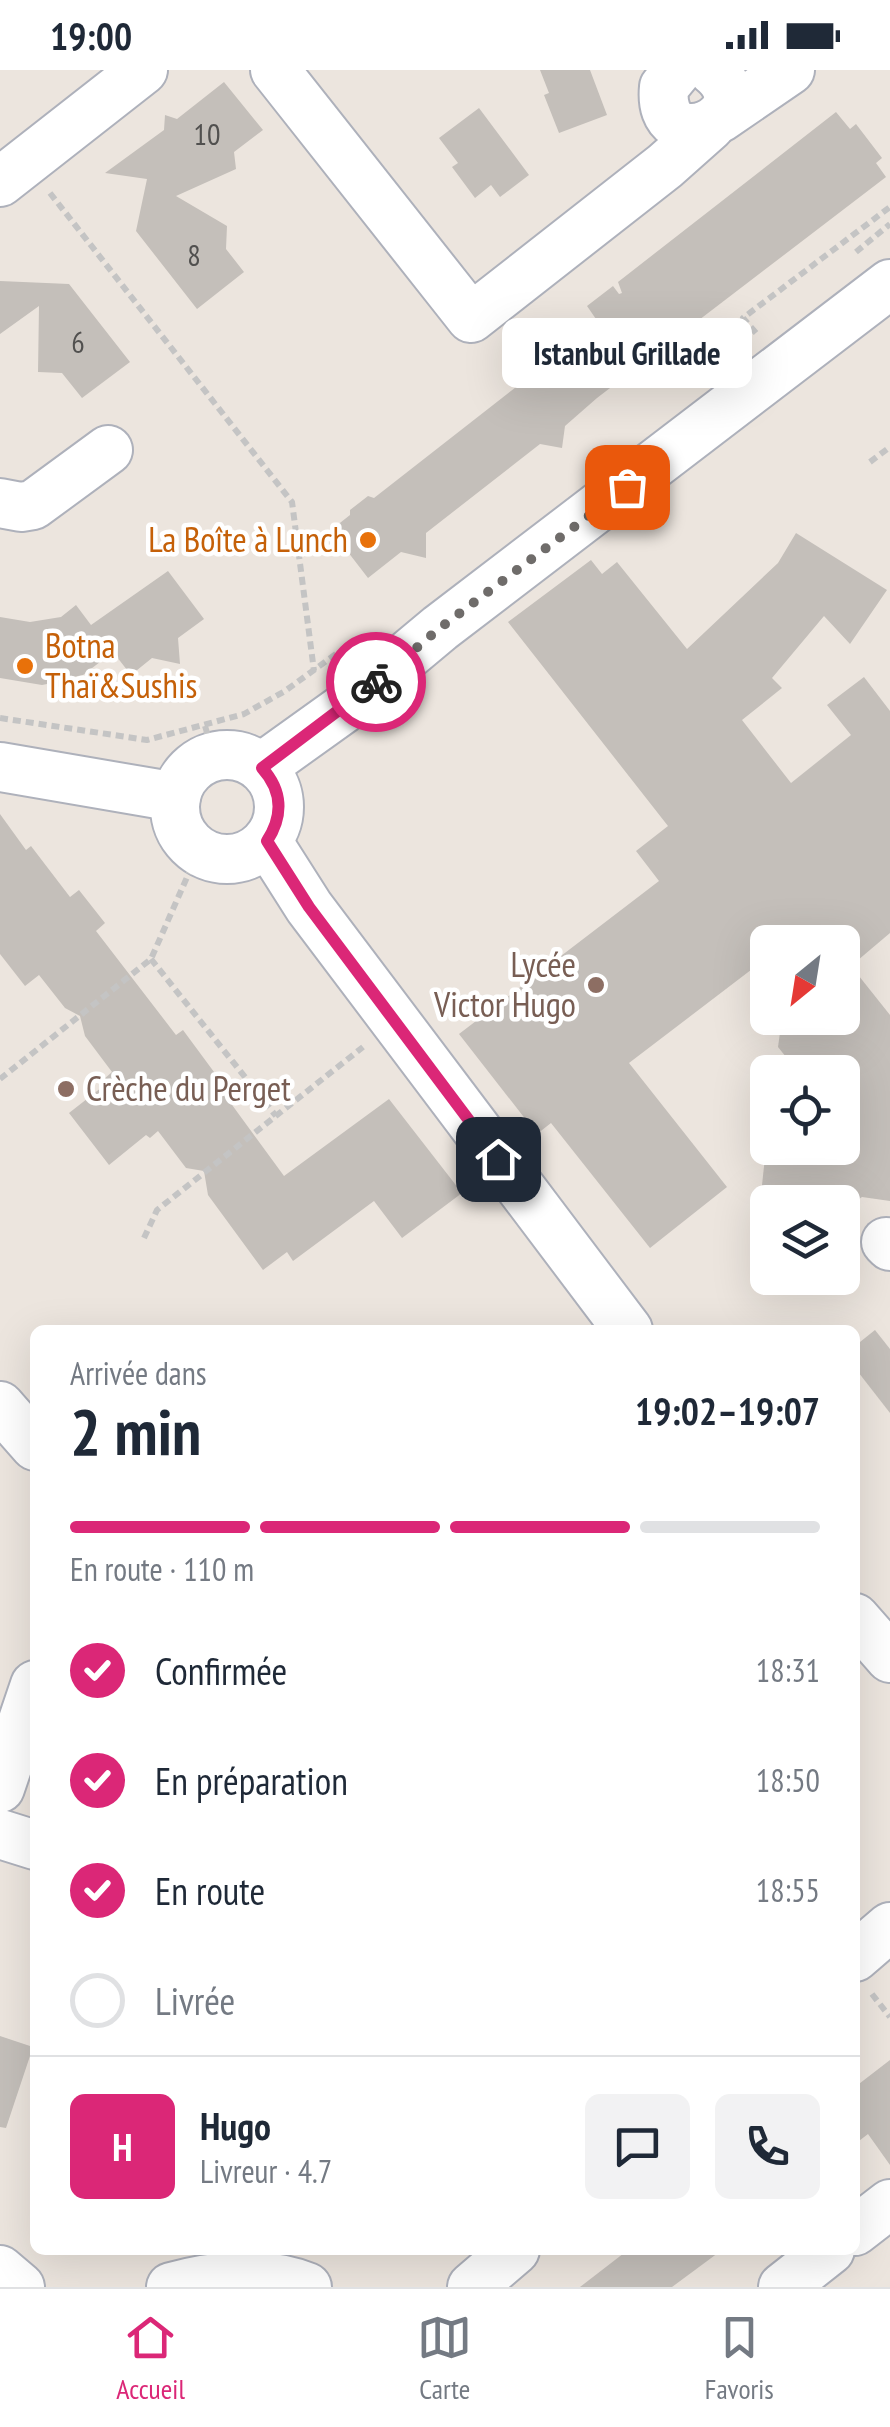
<!DOCTYPE html>
<html lang="fr">
<head>
<meta charset="utf-8">
<style>
  body { margin:0; font-family:"PT Sans Narrow",sans-serif; background:#f2f2f3; color:#1f2937; height:100vh; display:flex; flex-direction:column; font-size:38px; white-space:nowrap }
  * { box-sizing:border-box; margin:0 }
  p { font-size:32px; color:#747a83 }
  .icon { flex:none; width:55px; height:55px; fill:none; stroke:currentColor; stroke-width:2; stroke-linecap:round; stroke-linejoin:round }
  .map { position:relative; flex:1; overflow:hidden }
  .panel { position:absolute; left:30px; top:1255px; width:830px; height:930px; display:flex; flex-direction:column; background:#fff; border-radius:15px; box-shadow:0 10px 40px #0002 }
  .panel>* { flex:none }
  .needle { width:65px; rotate:210deg }
  .fabs { position:absolute; left:750px; top:855px; display:grid; gap:20px }
  .fabs a { display:grid; place-items:center; width:110px; height:110px; border-radius:15px; background:#fff; box-shadow:0 10px 40px #0002; font-size:50px }
  .pin { position:absolute; display:grid; place-items:center; width:85px; height:85px; color:#fff; margin:-42px; border-radius:20px; box-shadow:0 5px 15px #0006 }
  .courier { position:absolute; display:grid; place-items:center; width:100px; height:100px; margin:-50px; border:8px solid #db2777; border-radius:50%; background:#fff; color:#222; box-shadow:0 2px 12px #0007 }
  .bubble { position:absolute; height:70px; border-radius:15px; background:#fff; box-shadow:0 10px 40px #0002; font-size:32px; font-weight:800; line-height:70px; text-align:center }
  .head em { font-style:normal; font-weight:800 }
  .head div { display:flex; flex-direction:column-reverse }
  .head { display:flex; align-items:center; justify-content:space-between; height:170px; padding:0 40px }
  h1 { font-size:65px; font-weight:800; line-height:75px }
  .bar { display:grid; grid-template-columns:repeat(4,1fr); gap:15px 10px; align-content:center; height:120px; padding:0 40px }
  .bar i { height:12px; border-radius:8px; background:#e0e1e3 }
  .bar .selected { background:#db2777 }
  .bar p { grid-column:span 4 }
  .line { display:flex; align-items:center; gap:25px; padding:0 40px; border-top:2px solid #e0e1e3 }
  .line div { flex:1 }
  .round { display:grid; place-items:center; flex:none; width:105px; height:105px; border-radius:15px; background:#f2f2f3 }
  ol { padding:0 40px; list-style:none }
  li { display:flex; align-items:center; gap:30px; height:110px }
  li p { margin-inline-start:auto }
  li .icon { padding:10px; border-radius:50%; background:#db2777; color:#fff; stroke-width:4 }
  li:last-child { color:#747a83 }
  li i { width:55px; height:55px; border:5px solid #e0e1e3; border-radius:50% }
  .status { display:flex; justify-content:space-between; align-items:center; height:70px; padding:0 50px; background:#fff; direction:ltr }
  .status svg { height:28px; fill:currentColor }
  .dock { display:flex; justify-content:space-around; align-items:center; height:140px; border-top:2px solid #e0e1e3; background:#fff; font-size:28px; color:#747a83 }
  .dock a { display:grid; justify-items:center; gap:5px }
  .dock .selected { color:#db2777 }
  .map>svg:first-child { display:block }
  .building { fill:#c4bfba }
  .lines { fill:none; stroke-linecap:round; stroke-linejoin:round }
  .minor-casing { stroke:#aeb1bb; stroke-width:52 }
  .path { stroke:#c4c4c4; stroke-width:6; stroke-dasharray:8 5; stroke-linecap:butt }
  .minor { stroke:#fff; stroke-width:48 }
  .done { stroke:#6f6c6a; stroke-width:10; stroke-dasharray:0 18 }
  .route { stroke:#db2777; stroke-width:12 }
  .food-dot { fill:#e8710a; stroke:#fff; stroke-width:4 }
  .education-dot { fill:#8d6e63; stroke:#fff; stroke-width:4 }
  .labels { text-anchor:middle; stroke-width:9; stroke-linejoin:round; paint-order:stroke }
  .number-label { font-size:30px; fill:#51504f }
  .food-label { font-size:35px; fill:#c56008; stroke:#fff; text-anchor:end }
  .education-label { font-size:35px; fill:#785e54; stroke:#fff; text-anchor:end }
</style>
</head>
<body>
<div class="status"><b>19:00</b><svg viewBox="0 0 49 12"><path d="M0 12V9h3v3zM5 12V6h3v6zM10 12V3h3v9zM15 12V0h3v12zM26 1h20v11H26zM47 4h2v5h-2z"/></svg></div>
<div class="map">
<svg width="890" height="2217" viewBox="0 0 890 2217">
  <rect width="100%" height="100%" fill="#ece5de"/>
  <g class="building">
    <path d="M540,0h50l17,45 -48,18 -15,-38 5,-2z"/>
    <path d="M224,12l39,48 -29,22 2,17 -60,27 51,30 -1,23 18,23 -47,37 -61,-78 11,-52 -42,-6 59,-43 1,-15 12,4z"/>
    <path d="M479,38l50,67 -29,22 -9,-12 -16,13 -23,-31 6,-4 -19,-25z"/>
    <path d="M836,42l14,17 6,-5 26,34 -6,5 10,14 -289,221 -32,28 -3,22 -22,-4 -114,89v25l-25,-6 -33,26 -37,-48 19,-15v-5l18,-14 6,2 146,-114 -1,-6 18,-13 5,3 56,-46 -11,-16 26,-20 6,8 3,-1 -4,-11z"/>
    <path d="M0,211l69,3 61,78 -48,36 -20,-25 -24,-1 1,-66 -39,28z"/>
    <path d="M796,463l91,57 -37,54 -26,-28 -52,62 10,10 -40,32 49,63 60,-48 -24,-30 37,-28 26,34v222l-39,33 39,49v186l-28,-4 -7,5h-79l-14,-17 4,-37h76v-76h-44l-20,-25 4,-29h60v-76h-50l1,-6 -8,6h-17v15l-139,106 98,124 -77,61 -99,-125 -14,11 -78,-100 200,-153 -23,-30 32,-25 -160,-204 83,-62 11,14 15,-12 70,87 91,-86z"/>
    <path d="M168,501l36,48 -26,19 2,26 -28,-6 -21,17 -18,-23 -30,23 -10,2 -8,13 -13,-7 -10,2 -42,-7v-61l30,5 31,-5 15,-12 15,20z"/>
    <path d="M0,744l26,36 5,-4 39,51 9,-7 26,33 -9,8 80,104 7,-5 48,65 -4,3 57,78 105,-77 73,94 -60,45 -28,-37 -81,60 -6,-9 -24,18 -55,-75 -4,-24 -18,-3 -28,-37 -8,7 -4,-3 -37,30 -40,-52 37,-29 -3,-4 9,-8 -27,-36 -5,-20 -15,-8 -26,-33 -14,11 -25,-32z"/>
    <path d="M875,1260l15,19v64l-35,-45v-22z"/>
    <path d="M0,1966l33,11 -27,81 -6,-1z"/>
    <path d="M890,1990v105l-22,-31 -13,10v-57z"/>
    <path d="M628,2180h94l-50,37h-92z"/>
  </g>
  <g class="lines">
    <defs>
      <g id="minor">
        <path d="M275,0l196,248 194,-152 45,-40"/>
        <path d="M678,0l-14,17c-8,78 105,29 48,-17"/>
        <path d="M720,48l70,-48"/>
        <path d="M0,112l143,-112"/>
        <path d="M0,433l21,4 12,-2 75,-55"/>
        <circle cx="227" cy="737" r="52"/>
        <path d="M0,697l176,30"/>
        <path d="M262,697l81,-58 97,-81 450,-344"/>
        <path d="M267,771l42,66 319,423"/>
        <path d="M886,1172l4,4"/>
        <path d="M0,1336l35,40"/>
        <path d="M855,1548l35,40"/>
        <path d="M0,1718l35,-103"/>
        <path d="M0,1764l35,11"/>
        <path d="M855,1887l35,-30"/>
        <path d="M855,2161l35,-27"/>
        <path d="M0,2200l20,17"/>
        <path d="M171,2217c43,-12 94,-17 136,0"/>
        <path d="M472,2217l43,-37"/>
        <path d="M783,2217l47,-37"/>
      </g>
    </defs>
    <use href="#minor" class="minor-casing"/>
    <g class="path">
      <path d="M50,123l242,309 22,169"/>
      <path d="M856,182l34,-28"/>
      <path d="M756,263l-13,-15 147,-111"/>
      <path d="M870,392l20,-15"/>
      <path d="M0,648l147,22 97,-26 41,-23 51,-37"/>
      <path d="M205,656l9,30"/>
      <path d="M151,889l125,157"/>
      <path d="M0,1009l151,-120 48,-109"/>
      <path d="M144,1168l13,-28 206,-163"/>
      <path d="M872,1924l18,23"/>
    </g>
    <use href="#minor" class="minor"/>
  </g>
  <g class="lines">
    <path class="done" d="M376,612l64,-54 187,-141"/>
    <path class="route" d="M376,612l-114,86c20,22 22,47 5,73l42,66 189,252"/>
  </g>
  <g class="food-dot">
    <circle cx="368" cy="470" r="10"/>
    <circle cx="25" cy="596" r="10"/>
  </g>
  <g class="education-dot">
    <circle cx="596" cy="915" r="10"/>
    <circle cx="66" cy="1019" r="10"/>
  </g>
  <g class="labels">
    <g class="number-label">
      <text x="207" y="75">10</text>
      <text x="194" y="196">8</text>
      <text x="78" y="283">6</text>
    </g>
    <g class="food-label">
      <text x="348" y="482">La Boîte à Lunch</text>
      <text x="45" y="588" text-anchor="start">Botna<tspan x="45" dy="40">Thaï&amp;Sushis</tspan></text>
    </g>
    <g class="education-label">
      <text x="576" y="907">Lycée<tspan x="576" dy="40">Victor Hugo</tspan></text>
      <text x="86" y="1031" text-anchor="start">Crèche du Perget</text>
    </g>
  </g>
</svg>
<div class="fabs">
<a><svg class="needle" viewBox="-14 -14 28 28"><path d="M0-13l5 13h-10z" fill="#e53935"/><path d="M0 13l5-13h-10z" fill="#747a83"/></svg></a>
<a><svg class="icon" aria-label="locate" viewBox="0 0 24 24"><circle cx="12" cy="12" r="6"/><path d="M12 2v4M12 18v4M2 12h4M18 12h4"/></svg></a>
<a><svg class="icon" aria-label="layers" viewBox="0 0 24 24"><path d="M12 4l9 5-9 5-9-5zM3 14l9 5 9-5"/></svg></a>
</div>
<div class="pin" style="left:627px;top:417px;background:#ea580c"><svg class="icon" aria-label="bag" viewBox="0 0 24 24"><path d="M5 8h14l-1 12H6zM9 8a3 3 0 0 1 6 0"/></svg></div>
<div class="pin" style="left:498px;top:1089px;background:#1f2937"><svg class="icon" aria-label="home" viewBox="0 0 24 24"><path d="M3 11l9-7 9 7M6 9v11h12V9"/></svg></div>
<div class="courier" style="left:376px;top:612px"><svg class="icon" aria-label="bike" viewBox="0 0 24 24"><circle cx="6" cy="16" r="4"/><circle cx="18" cy="16" r="4"/><path d="M6 16l4-8h5l3 8M10 8l3 8H6M13 5h3"/></svg></div>
<div class="bubble" style="left:502px;top:248px;width:250px">Istanbul Grillade</div>
<section class="panel">
<div class="head"><div><h1>2 min</h1><p>Arrivée dans</p></div><em>19:02–19:07</em></div>
<div class="bar"><i class="selected"></i><i class="selected"></i><i class="selected"></i><i></i><p>En route · 110 m</p></div>
<ol>
<li><svg class="icon" aria-label="check" viewBox="0 0 24 24"><path d="M5 12l5 5 9-10"/></svg>Confirmée<p>18:31</p></li>
<li><svg class="icon" aria-label="check" viewBox="0 0 24 24"><path d="M5 12l5 5 9-10"/></svg>En préparation<p>18:50</p></li>
<li><svg class="icon" aria-label="check" viewBox="0 0 24 24"><path d="M5 12l5 5 9-10"/></svg>En route<p>18:55</p></li>
<li><i></i>Livrée</li>
</ol>
<div class="line" style="height:180px"><b class="round" style="background:#db2777;color:#fff">H</b><div><b>Hugo</b><p>Livreur · 4.7</p></div><a class="round"><svg class="icon" aria-label="chat" viewBox="0 0 24 24"><path d="M4 5h16v11H9l-5 4z"/></svg></a><a class="round"><svg class="icon" aria-label="phone" viewBox="0 0 24 24"><path d="M5 4h4l2 5-3 2q2 4 5 5l2-3 5 2v4C11 20 4 13 5 4z"/></svg></a></div>
</section>
</div>
<nav class="dock">
<a class="selected"><svg class="icon" aria-label="home" viewBox="0 0 24 24"><path d="M3 11l9-7 9 7M6 9v11h12V9"/></svg>Accueil</a>
<a><svg class="icon" aria-label="map" viewBox="0 0 24 24"><path d="M3 6l6-2 6 2 6-2v14l-6 2-6-2-6 2zM9 4v14M15 6v14"/></svg>Carte</a>
<a><svg class="icon" aria-label="saved" viewBox="0 0 24 24"><path d="M7 4h10v16l-5-4-5 4z"/></svg>Favoris</a>
</nav>
</body>
</html>
